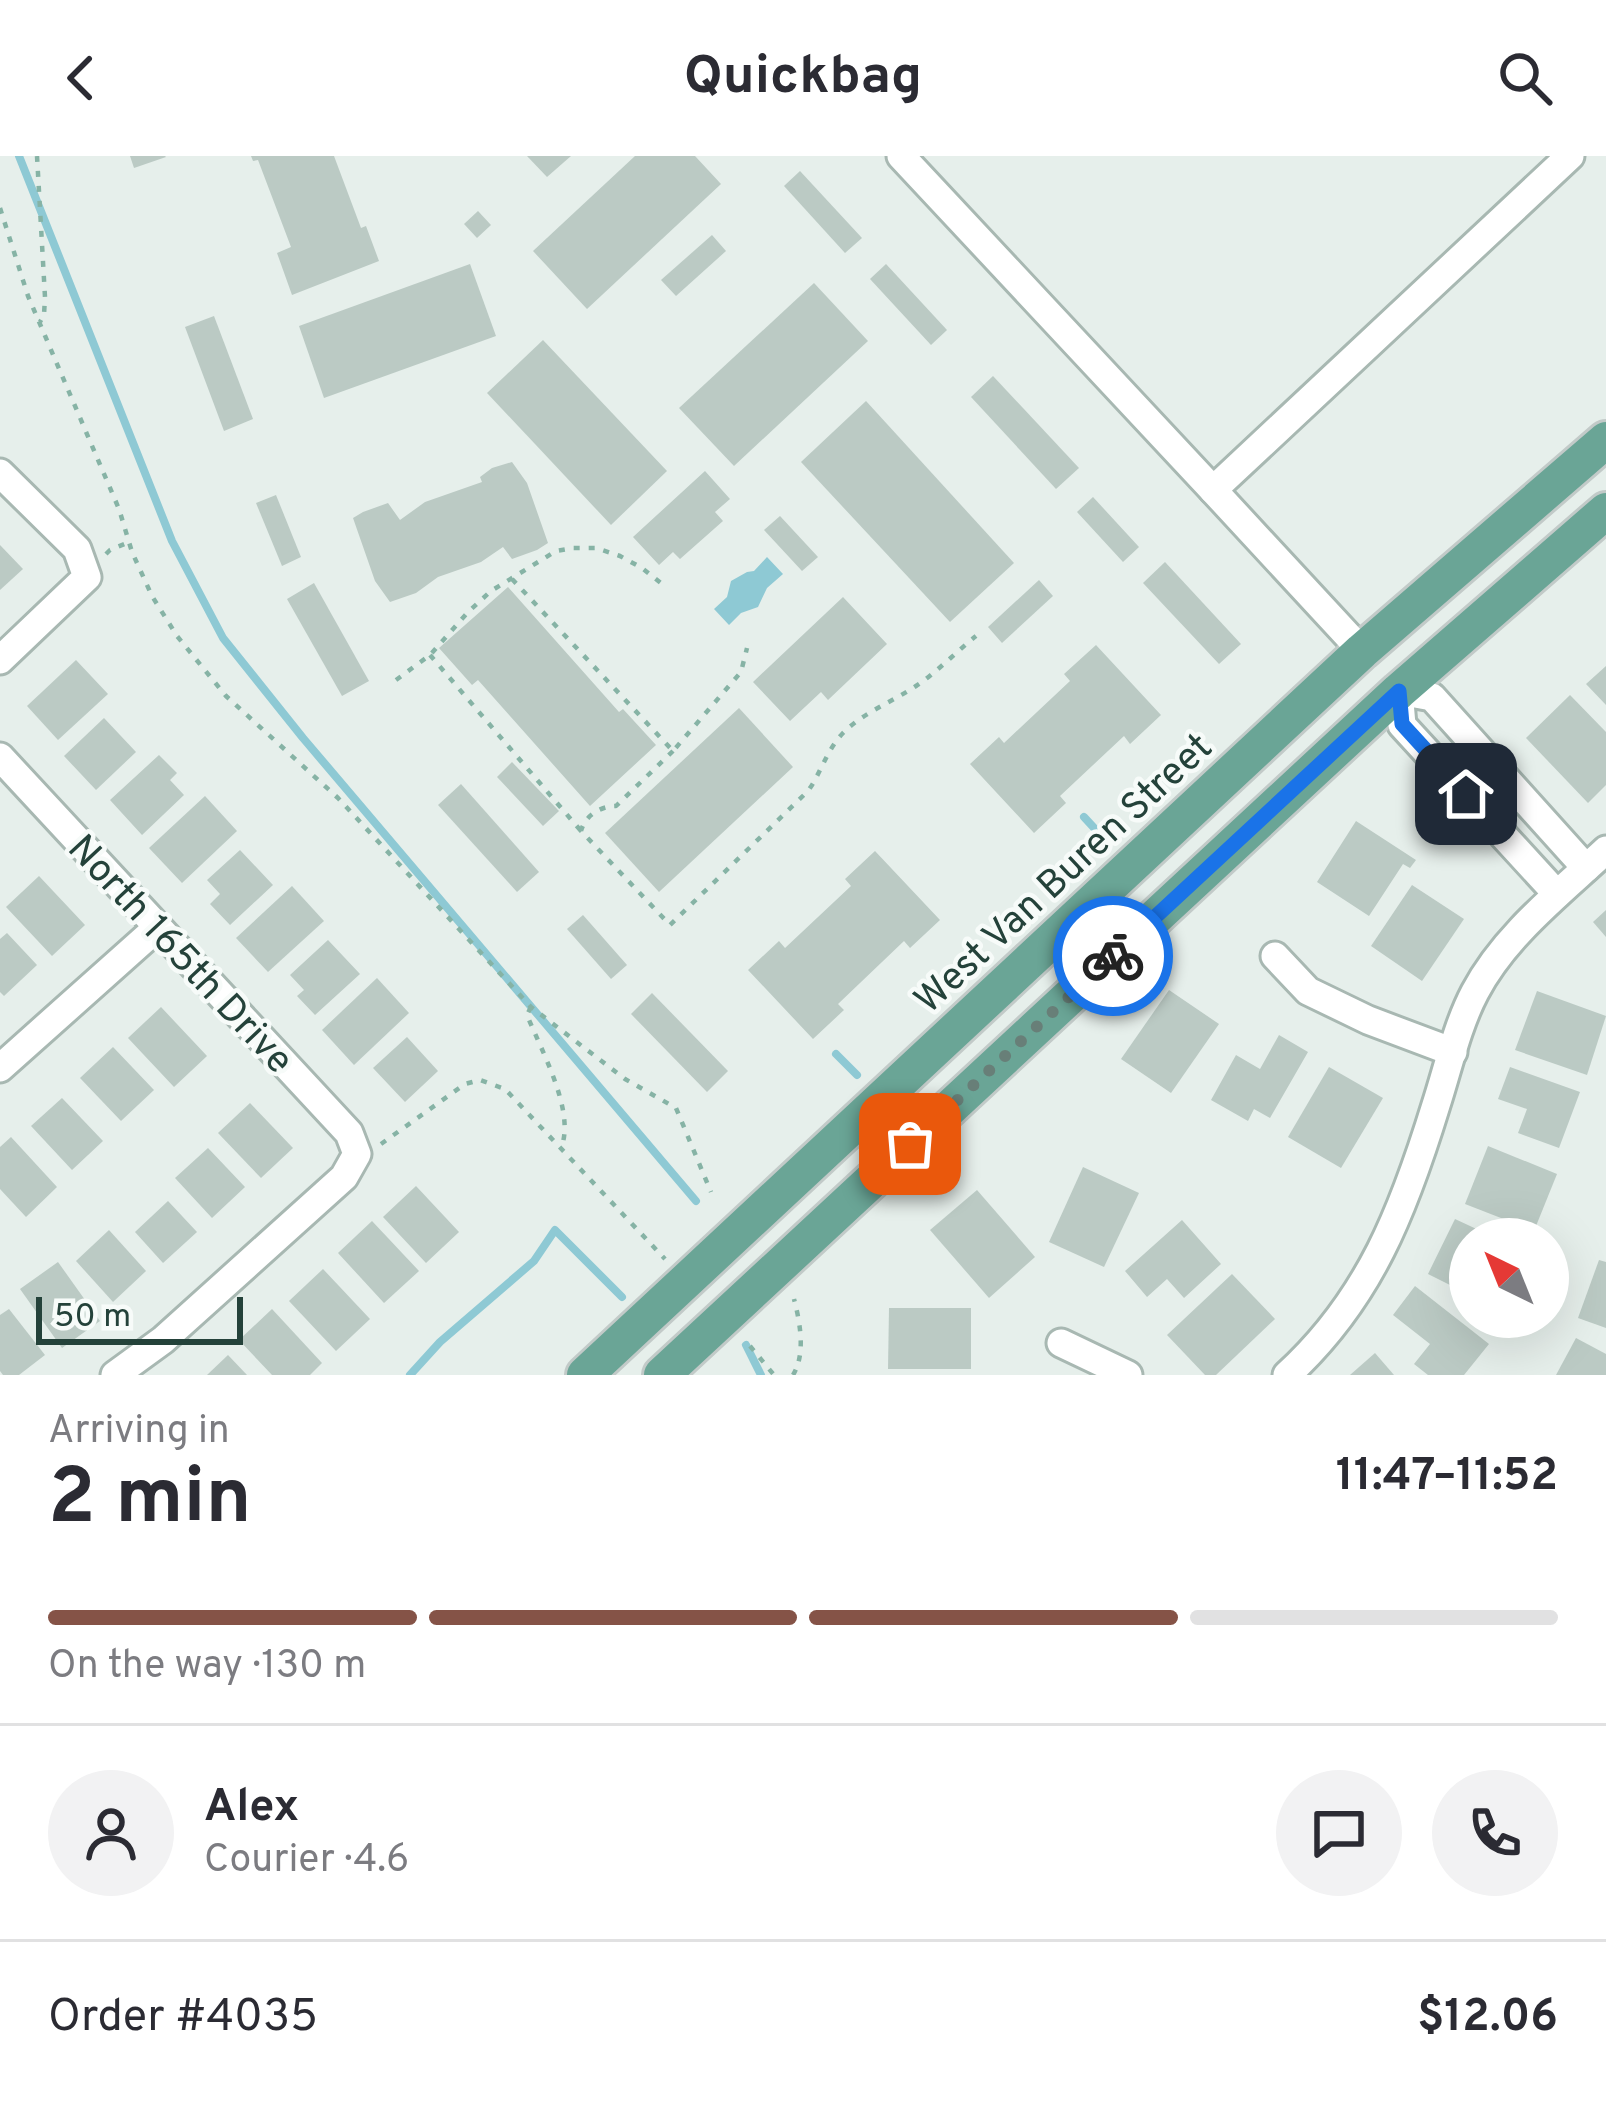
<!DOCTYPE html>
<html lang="en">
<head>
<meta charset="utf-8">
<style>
  body { margin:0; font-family:Overpass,sans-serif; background:#f2f2f3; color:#2b2b33; height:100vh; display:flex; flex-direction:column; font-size:45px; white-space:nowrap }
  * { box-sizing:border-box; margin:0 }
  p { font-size:39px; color:#7c7c81 }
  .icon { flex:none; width:66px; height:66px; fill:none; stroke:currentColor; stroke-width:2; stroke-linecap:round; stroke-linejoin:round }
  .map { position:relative; height:1219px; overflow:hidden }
  .details { display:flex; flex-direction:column; background:#fff; flex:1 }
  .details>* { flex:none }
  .needle { width:78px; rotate:317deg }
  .buttons { position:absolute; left:1449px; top:1062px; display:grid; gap:24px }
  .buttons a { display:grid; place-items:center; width:120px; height:120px; border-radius:50%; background:#fff; box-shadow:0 12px 48px #0002; font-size:60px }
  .scale { position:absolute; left:36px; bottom:30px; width:207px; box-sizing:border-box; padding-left:12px; border:6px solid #24423a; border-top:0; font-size:33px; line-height:42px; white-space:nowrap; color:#24423a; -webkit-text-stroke:9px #f7fbf9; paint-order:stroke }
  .pin { position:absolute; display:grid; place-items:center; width:102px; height:102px; color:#fff; margin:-51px; border-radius:24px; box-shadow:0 6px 18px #0006 }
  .courier { position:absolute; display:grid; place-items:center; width:120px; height:120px; margin:-60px; border:9px solid #1a73e8; border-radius:50%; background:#fff; color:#222; box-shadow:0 3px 15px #0007 }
  .overview em { font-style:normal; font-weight:700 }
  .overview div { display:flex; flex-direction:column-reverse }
  .overview { display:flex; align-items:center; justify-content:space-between; height:204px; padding:0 48px }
  h1 { font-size:78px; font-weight:700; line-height:90px }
  .bar { display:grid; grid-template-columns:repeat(4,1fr); gap:18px 12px; align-content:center; height:144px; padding:0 48px }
  .bar i { height:15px; border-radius:9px; background:#e1e1e2 }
  .bar .selected { background:#855347 }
  .bar p { grid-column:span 4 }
  .line { display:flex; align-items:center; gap:30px; padding:0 48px; border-top:3px solid #e1e1e2 }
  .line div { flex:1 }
  .round { display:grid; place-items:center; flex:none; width:126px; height:126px; border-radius:63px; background:#f2f2f3 }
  header { display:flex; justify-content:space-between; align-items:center; height:156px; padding:0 48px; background:#fff; font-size:54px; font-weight:700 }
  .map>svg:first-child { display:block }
  .water { fill:#8ec9d4 }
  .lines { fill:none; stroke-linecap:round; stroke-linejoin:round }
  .stream { stroke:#8ec9d4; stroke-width:8 }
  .building { fill:#bbcac4 }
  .minor-casing { stroke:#a8b8b2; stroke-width:33 }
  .major-casing { stroke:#c2cac8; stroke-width:42 }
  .path { stroke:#86b3a5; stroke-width:4.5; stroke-dasharray:6 9; stroke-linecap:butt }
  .minor { stroke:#fff; stroke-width:27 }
  .major { stroke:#6aa596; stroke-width:36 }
  .done { stroke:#687f78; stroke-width:12; stroke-dasharray:0 21.6 }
  .route { stroke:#1a73e8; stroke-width:15 }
  .labels { text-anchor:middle; stroke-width:9; stroke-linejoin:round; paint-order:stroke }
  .street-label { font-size:39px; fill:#24423a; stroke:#f7fbf9 }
</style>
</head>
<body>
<header><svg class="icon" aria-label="back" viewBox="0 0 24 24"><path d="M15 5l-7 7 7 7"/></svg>Quickbag<svg class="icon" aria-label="search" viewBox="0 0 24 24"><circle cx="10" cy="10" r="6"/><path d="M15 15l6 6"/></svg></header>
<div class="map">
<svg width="1606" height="1219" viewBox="0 0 1606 1219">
  <rect width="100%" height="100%" fill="#e6efeb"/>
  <path class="water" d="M767,401l16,17 -16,14 -9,19 -17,6 -12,12 -15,-16 13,-12 4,-16 16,-9 7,-1z"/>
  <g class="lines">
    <g class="stream">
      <path d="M19,0l153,385 51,97 80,100 393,463"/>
      <path d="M1084,661l12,13"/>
      <path d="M836,898l21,21"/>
      <path d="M746,1189l15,30"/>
      <path d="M410,1219l30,-33 94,-81 21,-31 67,67"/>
    </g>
  </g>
  <g class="building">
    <path d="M130,0h35l1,1 -32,11z"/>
    <path d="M251,0h83l27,72 5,-2 13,35 -87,34 -15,-42 14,-6 -33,-87 -5,1z"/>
    <path d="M527,0h44l-24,21z"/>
    <path d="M635,0h60l26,28 -134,125 -54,-58z"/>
    <path d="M800,15l62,67 -17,15 -61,-67z"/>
    <path d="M478,55l13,14 -14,13 -13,-14z"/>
    <path d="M712,79l14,16 -50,45 -15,-16z"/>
    <path d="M470,108l26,72 -172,62 -25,-72z"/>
    <path d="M886,108l61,66 -16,15 -61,-66z"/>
    <path d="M814,127l54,58 -134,125 -55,-58z"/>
    <path d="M214,160l39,103 -29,12 -39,-104z"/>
    <path d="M543,184l124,131 -56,54 -124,-132z"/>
    <path d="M993,220l86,92 -23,21 -85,-92z"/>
    <path d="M866,245l148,162 -64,59 -149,-160z"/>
    <path d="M512,306l15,21 21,60 -11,7 -25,9 -9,-12 -22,15 -43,15 -22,16 -26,9 -15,-21 -22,-63 10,-6 25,-9 12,17 25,-18 57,-20 -2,-5 12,-9z"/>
    <path d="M705,315l25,28 -15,13 8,9 -43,38 -7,-7 -14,13 -26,-28z"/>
    <path d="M276,339l25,62 -19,9 -26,-63z"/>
    <path d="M1093,341l46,50 -16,15 -46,-50z"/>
    <path d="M780,360l38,41 -16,14 -38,-41z"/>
    <path d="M0,389l23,24 -23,21z"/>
    <path d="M1165,406l76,82 -22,20 -76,-81z"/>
    <path d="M1039,424l14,16 -51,47 -14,-16z"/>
    <path d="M314,427l55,98 -27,15 -55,-97z"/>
    <path d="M508,431l111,125 4,-3 33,36 -66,61 -112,-126 -6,5 -33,-37z"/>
    <path d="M843,441l44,47 -59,56 -7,-8 -31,29 -37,-39z"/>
    <path d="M1096,489l65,70 -31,29 -6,-8 -64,60 6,7 -32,30 -64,-69 29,-27 5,6 66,-62 -6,-7z"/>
    <path d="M76,504l32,34 -50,46 -31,-34z"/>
    <path d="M1606,510v39l-20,-21z"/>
    <path d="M1570,539l36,37v53l-18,18 -62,-65z"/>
    <path d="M739,552l54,59 -134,125 -54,-59z"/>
    <path d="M104,562l32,34 -40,38 -32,-34z"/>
    <path d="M159,599l18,18 -7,7 14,15 -42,40 -32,-35z"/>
    <path d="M512,606l47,49 -16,15 -46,-49z"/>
    <path d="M461,628l78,88 -22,20 -79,-87z"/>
    <path d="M205,640l32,35 -55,52 -33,-35z"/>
    <path d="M1356,665l60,39 -6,8 -7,-4 -34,52 -52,-34z"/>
    <path d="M240,694l33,35 -43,40 -20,-21 10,-10 -13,-14z"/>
    <path d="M875,695l65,69 -30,28 -6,-7 -66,63 6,6 -31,29 -65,-69 31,-29 6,7 66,-62 -6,-7z"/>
    <path d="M39,720l46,49 -33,31 -46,-49z"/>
    <path d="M1412,729l52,34 -42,62 -51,-35z"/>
    <path d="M292,730l32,35 -56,51 -32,-34z"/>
    <path d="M1606,754v27l-13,-15z"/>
    <path d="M583,759l44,50 -16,14 -44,-50z"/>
    <path d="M7,777l30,32 -33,31 -4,-4v-53z"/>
    <path d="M328,784l32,34 -45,41 -18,-19 7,-6 -14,-15z"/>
    <path d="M377,822l32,35 -55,52 -32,-35z"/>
    <path d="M1169,834l50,34 -48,69 -50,-34z"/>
    <path d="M1537,835l69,25 -19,59 -72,-25z"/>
    <path d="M652,837l76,78 -21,21 -76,-78z"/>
    <path d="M161,851l46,49 -33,31 -46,-49z"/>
    <path d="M1279,879l29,17 -38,66 -16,-9 -6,12 -37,-21 25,-45 24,14z"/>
    <path d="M407,881l31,34 -33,31 -32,-34z"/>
    <path d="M113,891l41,43 -33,31 -41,-43z"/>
    <path d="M1329,911l54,31 -42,70 -53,-31z"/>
    <path d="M1510,911l70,25 -21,56 -41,-15 9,-24 -29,-10z"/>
    <path d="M62,942l41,43 -31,29 -41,-44z"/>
    <path d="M250,947l43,45 -32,30 -43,-45z"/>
    <path d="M11,981l46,50 -31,30 -26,-28v-42z"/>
    <path d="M1488,990l69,28 -23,57 -69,-27z"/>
    <path d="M208,992l37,39 -33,31 -37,-40z"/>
    <path d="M1083,1011l56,26 -35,74 -55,-25z"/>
    <path d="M416,1030l43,46 -33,31 -43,-46z"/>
    <path d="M977,1034l58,67 -46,41 -59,-68z"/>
    <path d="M168,1045l29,31 -34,31 -28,-31z"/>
    <path d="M1455,1063l43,20h-28v56l-42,-21z"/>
    <path d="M1182,1064l39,44 -37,34 -17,-19 -20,18 -22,-26z"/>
    <path d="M372,1065l47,50 -35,32 -46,-50z"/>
    <path d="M109,1074l37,41 -33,31 -37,-41z"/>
    <path d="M1599,1104l7,2v66l-28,-10z"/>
    <path d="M58,1106l42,59 -38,27 -42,-59z"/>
    <path d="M323,1113l47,50 -34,32 -47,-50z"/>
    <path d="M1232,1118l43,45 -59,56h-11l-38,-40z"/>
    <path d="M1415,1130l74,58 -25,31h-36l-14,-11 16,-20 -37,-29z"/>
    <path d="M889,1152h82v61h-83z"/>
    <path d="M9,1153l36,46 -26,20h-16l-3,-4v-56z"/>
    <path d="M272,1153l50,54 -12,12h-38l-33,-35z"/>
    <path d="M1576,1182l30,16v21h-50z"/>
    <path d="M1375,1197l19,22h-44z"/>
    <path d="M228,1199l19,20h-40z"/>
  </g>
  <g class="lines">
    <defs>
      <g id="minor">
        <path d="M901,0l312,334"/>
        <path d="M0,317l77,76 10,28 -87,83"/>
        <path d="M1362,495l-149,-161 357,-334"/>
        <path d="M0,601l349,376 8,21 -13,23 -181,163 -48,35"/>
        <path d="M1557,738l-155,-169 -3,-34 33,6 154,171"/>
        <path d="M1275,800l33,35 60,29 85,32"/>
        <path d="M0,912l158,-141"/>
        <path d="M1061,1187l67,32"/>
        <path d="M1287,1219c83,-76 117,-166 149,-270 12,-37 21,-79 39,-113 30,-57 85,-99 131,-142"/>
      </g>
      <g id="major">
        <path d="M585,1219l777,-724 244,-211"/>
        <path d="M662,1219l737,-684 207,-180"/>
      </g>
    </defs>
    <use href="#minor" class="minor-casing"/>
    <use href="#major" class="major-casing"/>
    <g class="path">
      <path d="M37,0l8,141 -1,18 -4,7"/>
      <path d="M0,52l28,88 91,213 13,43 20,44 25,40 49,60 112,102 193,209 94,72 51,29 35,84"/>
      <path d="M106,398l4,-4 17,-7"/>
      <path d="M512,423l161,172 68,-79 6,-24"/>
      <path d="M430,499l151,176"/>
      <path d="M396,524l34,-25 38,-43 23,-21 65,-40 17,-3h23l24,8 22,12 25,20"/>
      <path d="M673,595l-57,55c-16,0 -31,10 -35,25l89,94 138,-134c13,-18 18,-40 35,-58 21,-21 49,-31 73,-47 21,-14 40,-34 60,-50"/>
      <path d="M531,851l-4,8c14,35 49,97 34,133"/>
      <path d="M381,988l84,-60 15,-4 25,9 160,170"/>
      <path d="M750,1190l24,29"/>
      <path d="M793,1219c13,-21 7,-53 1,-76"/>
    </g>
    <use href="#minor" class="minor"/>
    <use href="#major" class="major"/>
  </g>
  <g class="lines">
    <path class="done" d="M910,988l203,-188"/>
    <path class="route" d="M1113,800l286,-265 3,33 64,70"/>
  </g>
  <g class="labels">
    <g class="street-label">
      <text transform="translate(1062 716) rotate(-43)" y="14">West Van Buren Street</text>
      <text transform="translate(182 797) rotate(47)" y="14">North 165th Drive</text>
    </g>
  </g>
</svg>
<div class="buttons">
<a><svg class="needle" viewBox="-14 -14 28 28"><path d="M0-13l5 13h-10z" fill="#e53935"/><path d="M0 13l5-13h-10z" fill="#7c7c81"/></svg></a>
</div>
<div class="scale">50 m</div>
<div class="pin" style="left:910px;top:988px;background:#ea580c"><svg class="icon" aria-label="bag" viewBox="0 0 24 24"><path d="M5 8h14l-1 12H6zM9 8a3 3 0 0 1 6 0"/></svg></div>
<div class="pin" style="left:1466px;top:638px;background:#1f2937"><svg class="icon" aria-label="home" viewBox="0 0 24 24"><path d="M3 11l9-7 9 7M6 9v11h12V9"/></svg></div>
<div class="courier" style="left:1113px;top:800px"><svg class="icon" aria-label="bike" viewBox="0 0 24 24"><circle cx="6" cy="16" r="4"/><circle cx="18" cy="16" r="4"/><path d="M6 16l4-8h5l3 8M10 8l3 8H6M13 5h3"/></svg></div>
</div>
<section class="details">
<div class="overview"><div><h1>2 min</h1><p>Arriving in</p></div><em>11:47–11:52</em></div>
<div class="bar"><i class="selected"></i><i class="selected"></i><i class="selected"></i><i></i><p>On the way · 130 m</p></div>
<div class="line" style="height:216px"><a class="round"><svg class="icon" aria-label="person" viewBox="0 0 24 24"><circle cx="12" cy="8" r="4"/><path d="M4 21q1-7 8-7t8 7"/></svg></a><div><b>Alex</b><p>Courier · 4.6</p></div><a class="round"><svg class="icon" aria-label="chat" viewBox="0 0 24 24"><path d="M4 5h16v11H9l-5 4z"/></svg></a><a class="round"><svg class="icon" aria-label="phone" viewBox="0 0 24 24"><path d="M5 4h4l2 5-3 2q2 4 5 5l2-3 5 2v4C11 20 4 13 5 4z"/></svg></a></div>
<div class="line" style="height:156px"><div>Order #4035</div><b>$12.06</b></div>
</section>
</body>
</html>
